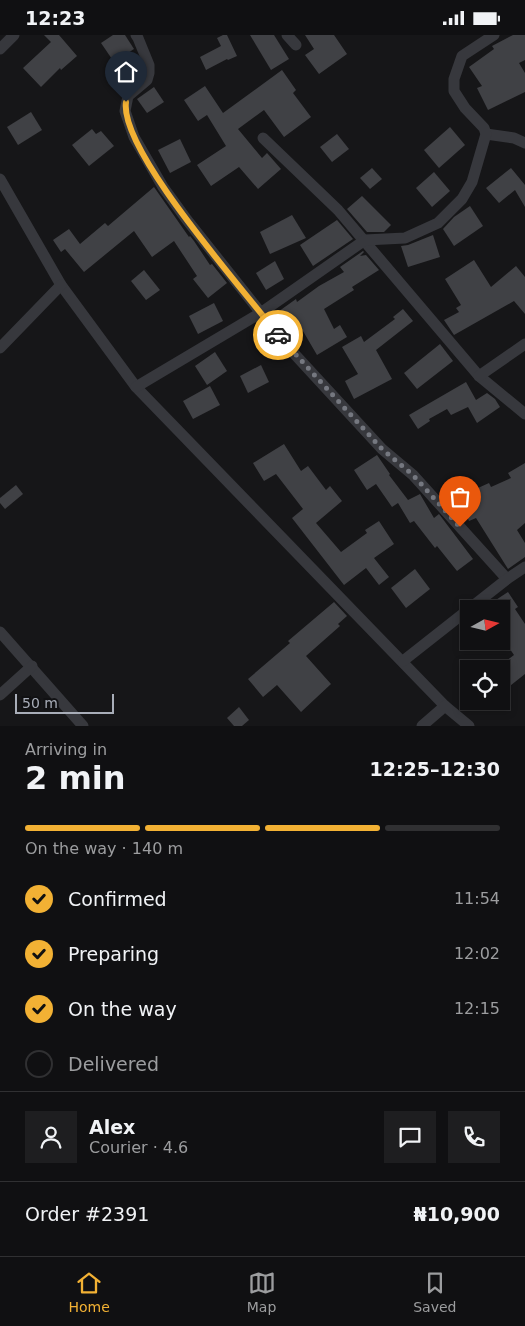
<!DOCTYPE html>
<html lang="en">
<head>
<meta charset="utf-8">
<style>
  body { margin:0; font-family:"DejaVu Sans",sans-serif; background:#1e1e20; color:#f1f3f6; height:100vh; display:flex; flex-direction:column; font-size:19px; white-space:nowrap }
  * { box-sizing:border-box; margin:0 }
  p { font-size:16px; color:#9c9d9f }
  .icon { flex:none; width:28px; height:28px; fill:none; stroke:currentColor; stroke-width:2; stroke-linecap:round; stroke-linejoin:round }
  .map { position:relative; height:691px; overflow:hidden }
  .details { display:flex; flex-direction:column; background:#101012; flex:1 }
  .details>* { flex:none }
  .needle { width:32px; rotate:82deg }
  .buttons { position:absolute; left:460px; top:565px; display:grid; gap:10px }
  .buttons a { display:grid; place-items:center; width:50px; height:50px; border-radius:0px; background:#101012; box-shadow:0 2px 8px #0003,0 0 0 1px #303032; font-size:25px }
  .scale { position:absolute; left:15px; bottom:12px; width:99px; box-sizing:border-box; padding-left:5px; border:2px solid #a8adb8; border-top:0; font-size:14px; line-height:18px; white-space:nowrap; color:#a8adb8; -webkit-text-stroke:4px #111113; paint-order:stroke }
  .pin { position:absolute; display:grid; place-items:center; width:42px; height:42px; color:#fff; margin:-51px -21px; border-radius:50% 50% 50% 0; rotate:-45deg; box-shadow:0 0 5px #0007 }
  .pin .icon { rotate:45deg }
  .courier { position:absolute; display:grid; place-items:center; width:50px; height:50px; margin:-25px; border:4px solid #f2b134; border-radius:50%; background:#fff; color:#222; box-shadow:0 1px 6px #0007 }
  .summary em { font-style:normal; font-weight:700 }
  .summary div { display:flex; flex-direction:column-reverse }
  .summary { display:flex; align-items:center; justify-content:space-between; height:85px; padding:0 25px }
  h1 { font-size:32px; font-weight:700; line-height:38px }
  .bar { display:grid; grid-template-columns:repeat(4,1fr); gap:8px 5px; align-content:center; height:60px; padding:0 25px }
  .bar i { height:6px; border-radius:4px; background:#303032 }
  .bar .on { background:#f2b134 }
  .bar p { grid-column:span 4 }
  .line { display:flex; align-items:center; gap:12px; padding:0 25px; border-top:1px solid #303032 }
  .line div { flex:1 }
  .round { display:grid; place-items:center; flex:none; width:52px; height:52px; border-radius:0px; background:#1e1e20 }
  ol { padding:0 25px; list-style:none }
  li { display:flex; align-items:center; gap:15px; height:55px }
  li p { margin-inline-start:auto }
  li .icon { padding:5px; border-radius:50%; background:#f2b134; color:#111; stroke-width:4 }
  li:last-child { color:#9c9d9f }
  li i { width:28px; height:28px; border:2px solid #303032; border-radius:50% }
  .status { display:flex; justify-content:space-between; align-items:center; height:35px; padding:0 25px; background:#101012; direction:ltr }
  .status svg { height:14px; fill:currentColor }
  .tabs { display:flex; justify-content:space-around; align-items:center; height:70px; border-top:1px solid #303032; background:#101012; font-size:14px; color:#9c9d9f }
  .tabs a { display:grid; justify-items:center; gap:2px }
  .tabs .on { color:#f2b134 }
  .map>svg:first-child { display:block }
  .building { fill:#404145 }
  .lines { fill:none; stroke-linecap:round; stroke-linejoin:round }
  .minor { stroke:#37383d; stroke-width:11 }
  .done { stroke:#757880; stroke-width:5; stroke-dasharray:0 9 }
  .route { stroke:#f2b134; stroke-width:6 }
</style>
</head>
<body>
<div class="status"><b>12:23</b><svg viewBox="0 0 49 12"><path d="M0 12V9h3v3zM5 12V6h3v6zM10 12V3h3v9zM15 12V0h3v12zM26 1h20v11H26zM47 4h2v5h-2z"/></svg></div>
<div class="map">
<svg width="525" height="691" viewBox="0 0 525 691">
  <rect width="100%" height="100%" fill="#161618"/>
  <g class="building">
    <path d="M44,0h15l18,21 -16,14 -1,-2 -19,19 -18,-19 28,-26z"/>
    <path d="M113,0h12l9,14 -20,13 -13,-19z"/>
    <path d="M223,0h4l10,21 -9,4 -1,-1 -21,11 -6,-13 21,-11 -4,-8z"/>
    <path d="M250,0h24l15,24 -18,11z"/>
    <path d="M305,0h29l13,19 -28,20 -14,-19 9,-6z"/>
    <path d="M513,0h12v25l-6,3 6,10v19l-37,18 -11,-22 5,-2 -13,-19 25,-18 -2,-3z"/>
    <path d="M282,35l14,20 -3,3 18,24 -27,20 -20,-27 -26,19 24,29 5,-5 14,16 -23,20 -19,-22 -28,19 -14,-21 29,-19 -19,-31 -9,6 -14,-21 21,-14 18,27z"/>
    <path d="M154,52l10,15 -17,11 -10,-14z"/>
    <path d="M31,77l11,18 -24,15 -11,-18z"/>
    <path d="M450,92l15,18 -26,23 -15,-18z"/>
    <path d="M92,94l4,5 5,-3 13,15 -25,20 -17,-21z"/>
    <path d="M337,99l12,15 -17,13 -12,-15z"/>
    <path d="M180,104l11,23 -21,11 -12,-23z"/>
    <path d="M372,133l10,11 -12,10 -10,-11z"/>
    <path d="M511,133l14,17v22l-10,-17 -16,13 -13,-15z"/>
    <path d="M434,137l16,19 -18,16 -16,-19z"/>
    <path d="M154,152l35,50 1,-1 4,5 16,24 2,-1 15,19 -19,15 -15,-19 4,-3 -23,-35 -22,16 -18,-26 -50,41 -19,-23 -4,3 -8,-12 16,-11 11,15 25,-21 3,3z"/>
    <path d="M362,161l29,29 -7,7h-17l-20,-23z"/>
    <path d="M470,171l13,20 -29,20 -11,-17 11,-12z"/>
    <path d="M292,180l14,23 -36,16 -10,-22z"/>
    <path d="M337,185l16,19 -40,27 -13,-21z"/>
    <path d="M433,200l7,22 -32,10 -7,-21 7,-1z"/>
    <path d="M363,216l1,1 -4,4 6,-1 13,15 -27,17 2,3 -30,19 10,20 6,-4 7,12 -30,18 -17,-29 -11,8 -14,-20 21,-15 1,3 22,-16 25,-14 -4,-5z"/>
    <path d="M474,225l17,27 25,-21 9,11v37l-11,-13 -60,34 -10,-15 15,-8 -3,-4 5,-3 -16,-26z"/>
    <path d="M275,226l9,18 -18,11 -10,-17z"/>
    <path d="M144,235l16,20 -14,10 -15,-19z"/>
    <path d="M214,268l9,18 -25,13 -9,-18z"/>
    <path d="M403,274l10,12 -37,29 16,29 -38,20 -9,-18 13,-7 -16,-27 19,-11 3,6 31,-23 -2,-2z"/>
    <path d="M440,309l13,17 -36,28 -13,-16z"/>
    <path d="M215,317l12,19 -20,14 -12,-19z"/>
    <path d="M261,330l8,17 -21,11 -8,-17z"/>
    <path d="M466,347l10,18 11,-7 8,6 5,8 -23,16 -9,-16 -17,8 -4,-6 -18,10 1,2 -12,8 -9,-14z"/>
    <path d="M210,351l10,19 -27,14 -10,-18z"/>
    <path d="M284,409l17,27 7,-5 18,24 4,-4 12,15 -26,22 25,29 26,-19 -2,-3 14,-9 15,23 -20,14 15,19 -10,8 -13,-17 -22,17 -52,-67 11,-9 -27,-35 -12,7 -11,-18z"/>
    <path d="M377,420l13,19 -1,1 19,25 12,-6 14,24 5,-4 34,45 -16,12 -20,-25 -2,2 -21,-27 -4,2 -12,-20 -6,4 -16,-23 -9,6 -13,-20z"/>
    <path d="M525,428v60l-8,7 8,13v14l-17,12 -32,-51 -7,3 -11,-24 31,-14 2,4 20,-9 -3,-5z"/>
    <path d="M16,450l7,9 -18,15 -5,-6v-5z"/>
    <path d="M415,534l15,20 -24,19 -15,-20z"/>
    <path d="M508,557l10,15 -3,2 10,15v50l-24,19v-28l13,-10 -13,-19v-27h-19z"/>
    <path d="M334,567l13,14 -9,8 2,2 -34,30 25,28 -30,28 -24,-27 -14,12 -15,-18 42,-36 -2,-2z"/>
    <path d="M239,672l10,13 -7,6h-8l-7,-8z"/>
  </g>
  <g class="lines">
    <g class="minor">
      <path d="M136,0l2,3 11,27v8l-2,7 -19,16 -3,15 9,26 29,50 24,33 101,127 94,102 31,26 94,104"/>
      <path d="M287,0l9,10"/>
      <path d="M0,14l14,-14"/>
      <path d="M486,99l28,4 11,5"/>
      <path d="M263,103l75,72 141,166 46,38"/>
      <path d="M0,144l61,106 75,102 309,319 -23,20"/>
      <path d="M0,313l61,-63"/>
      <path d="M479,341l46,-32"/>
      <path d="M136,352l126,-75 103,-72 40,-2 33,-15 24,-24 10,-17 14,-48 -2,-6 -19,-20 -11,-17v-12l8,-23 32,-21"/>
      <path d="M469,574l38,-30 18,-12"/>
      <path d="M0,597l83,94"/>
      <path d="M403,626l66,-52"/>
      <path d="M0,660l32,-29"/>
      <path d="M445,671l24,20"/>
    </g>
  </g>
  <g class="lines">
    <path class="done" d="M278,300l104,114 31,26 47,52"/>
    <path class="route" d="M126,67c-7,49 120,190 152,233"/>
  </g>
</svg>
<div class="buttons">
<a><svg class="needle" viewBox="-14 -14 28 28"><path d="M0-13l5 13h-10z" fill="#e53935"/><path d="M0 13l5-13h-10z" fill="#9c9d9f"/></svg></a>
<a><svg class="icon" aria-label="locate" viewBox="0 0 24 24"><circle cx="12" cy="12" r="6"/><path d="M12 2v4M12 18v4M2 12h4M18 12h4"/></svg></a>
</div>
<div class="scale">50 m</div>
<div class="pin" style="left:460px;top:492px;background:#ea580c"><svg class="icon" aria-label="bag" viewBox="0 0 24 24"><path d="M5 8h14l-1 12H6zM9 8a3 3 0 0 1 6 0"/></svg></div>
<div class="pin" style="left:126px;top:67px;background:#1f2937"><svg class="icon" aria-label="home" viewBox="0 0 24 24"><path d="M3 11l9-7 9 7M6 9v11h12V9"/></svg></div>
<div class="courier" style="left:278px;top:300px"><svg class="icon" aria-label="car" viewBox="0 0 24 24"><path d="M5 17H2v-5l4-1 3-4h7l3 4 3 1v5h-3M9 17h6M6 11h13"/><circle cx="7" cy="17" r="2"/><circle cx="17" cy="17" r="2"/></svg></div>
</div>
<section class="details">
<div class="summary"><div><h1>2 min</h1><p>Arriving in</p></div><em>12:25–12:30</em></div>
<div class="bar"><i class="on"></i><i class="on"></i><i class="on"></i><i></i><p>On the way · 140 m</p></div>
<ol>
<li><svg class="icon" aria-label="check" viewBox="0 0 24 24"><path d="M5 12l5 5 9-10"/></svg>Confirmed<p>11:54</p></li>
<li><svg class="icon" aria-label="check" viewBox="0 0 24 24"><path d="M5 12l5 5 9-10"/></svg>Preparing<p>12:02</p></li>
<li><svg class="icon" aria-label="check" viewBox="0 0 24 24"><path d="M5 12l5 5 9-10"/></svg>On the way<p>12:15</p></li>
<li><i></i>Delivered</li>
</ol>
<div class="line" style="height:90px"><a class="round"><svg class="icon" aria-label="person" viewBox="0 0 24 24"><circle cx="12" cy="8" r="4"/><path d="M4 21q1-7 8-7t8 7"/></svg></a><div><b>Alex</b><p>Courier · 4.6</p></div><a class="round"><svg class="icon" aria-label="chat" viewBox="0 0 24 24"><path d="M4 5h16v11H9l-5 4z"/></svg></a><a class="round"><svg class="icon" aria-label="phone" viewBox="0 0 24 24"><path d="M5 4h4l2 5-3 2q2 4 5 5l2-3 5 2v4C11 20 4 13 5 4z"/></svg></a></div>
<div class="line" style="height:65px"><div>Order #2391</div><b>₦10,900</b></div>
</section>
<nav class="tabs">
<a class="on"><svg class="icon" aria-label="home" viewBox="0 0 24 24"><path d="M3 11l9-7 9 7M6 9v11h12V9"/></svg>Home</a>
<a><svg class="icon" aria-label="map" viewBox="0 0 24 24"><path d="M3 6l6-2 6 2 6-2v14l-6 2-6-2-6 2zM9 4v14M15 6v14"/></svg>Map</a>
<a><svg class="icon" aria-label="saved" viewBox="0 0 24 24"><path d="M7 4h10v16l-5-4-5 4z"/></svg>Saved</a>
</nav>
</body>
</html>
